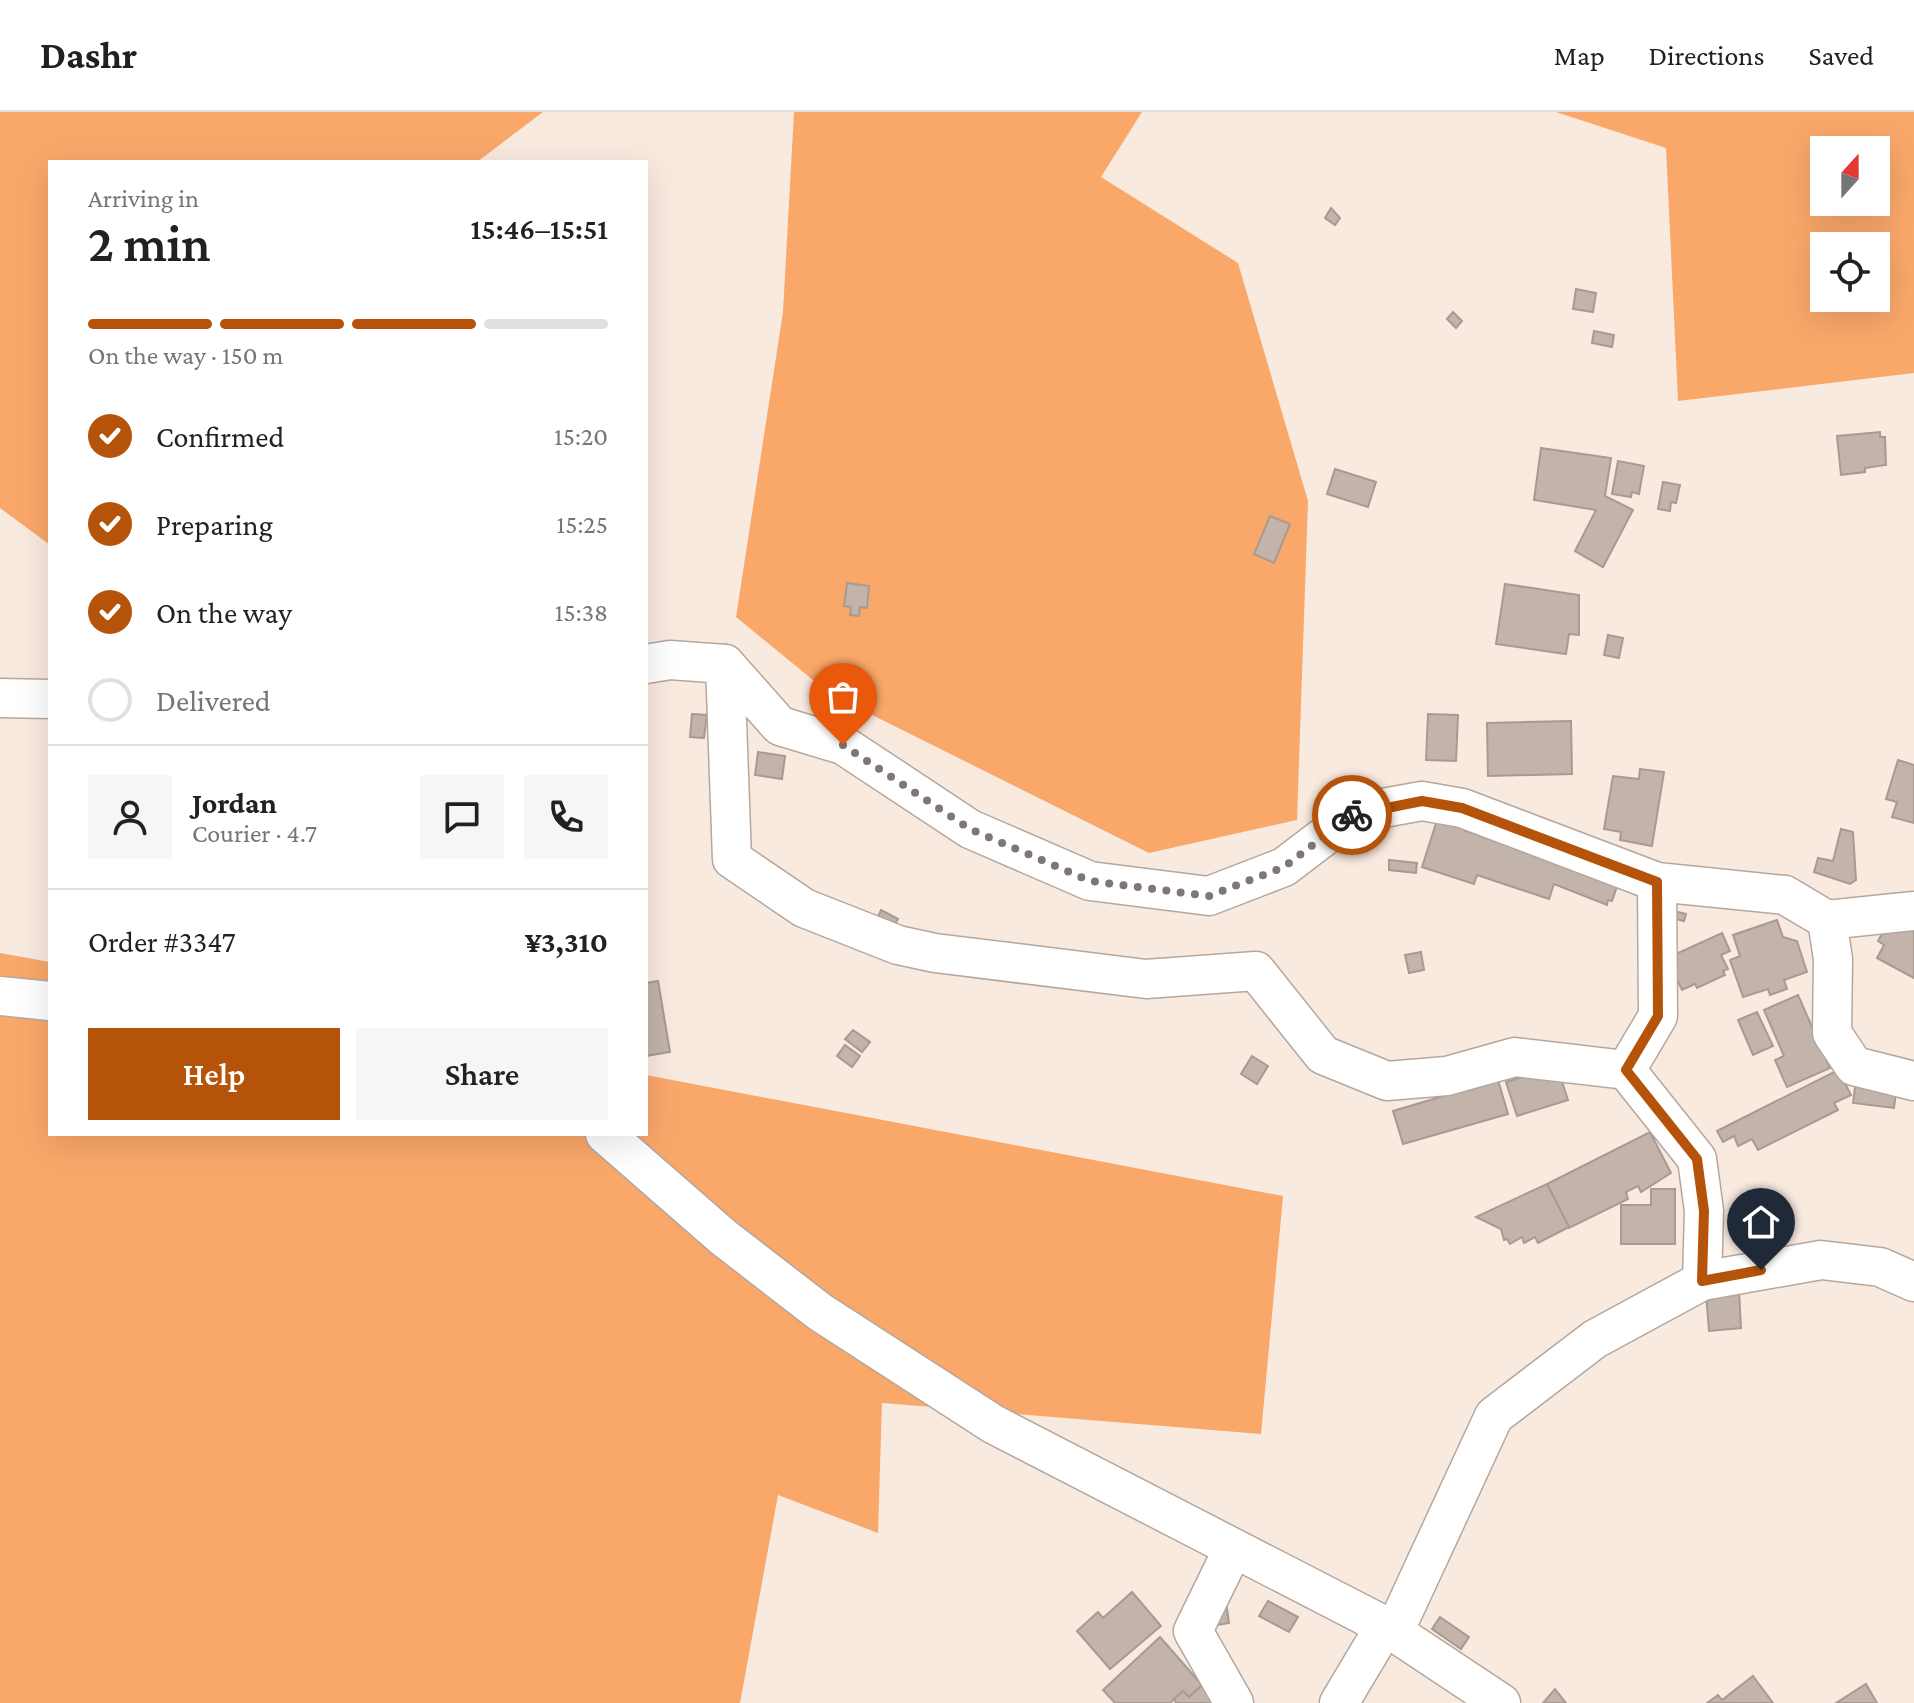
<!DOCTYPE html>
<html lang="en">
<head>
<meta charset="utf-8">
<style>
  body { margin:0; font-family:"Crimson Pro",serif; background:#f6f6f6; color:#202124; height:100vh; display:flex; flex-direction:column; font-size:30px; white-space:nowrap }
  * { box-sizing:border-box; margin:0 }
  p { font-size:26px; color:#757577 }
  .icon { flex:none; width:44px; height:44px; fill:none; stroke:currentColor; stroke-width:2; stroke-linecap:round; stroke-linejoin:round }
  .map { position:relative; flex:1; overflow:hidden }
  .panel { position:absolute; left:48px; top:48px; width:600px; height:976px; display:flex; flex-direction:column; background:#fff; border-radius:0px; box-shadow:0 8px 32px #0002 }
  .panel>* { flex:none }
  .needle { width:52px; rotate:21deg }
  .tools { position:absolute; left:1810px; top:24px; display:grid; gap:16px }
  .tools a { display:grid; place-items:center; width:80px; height:80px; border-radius:0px; background:#fff; box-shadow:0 8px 32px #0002; font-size:40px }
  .pin { position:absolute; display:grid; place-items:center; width:68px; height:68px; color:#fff; margin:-82px -34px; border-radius:50% 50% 50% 0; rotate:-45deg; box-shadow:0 0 8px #0007 }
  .pin .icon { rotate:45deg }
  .courier { position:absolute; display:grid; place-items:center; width:80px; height:80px; margin:-40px; border:6px solid #b45309; border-radius:50%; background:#fff; color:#222; box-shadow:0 2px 10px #0007 }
  .headline em { font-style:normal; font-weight:600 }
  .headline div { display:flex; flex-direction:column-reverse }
  .headline { display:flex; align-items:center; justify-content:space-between; height:136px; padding:0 40px }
  h1 { font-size:52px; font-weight:600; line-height:60px }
  .bar { display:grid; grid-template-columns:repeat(4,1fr); gap:12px 8px; align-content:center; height:96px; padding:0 40px }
  .bar i { height:10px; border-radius:6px; background:#e0e0e0 }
  .bar .selected { background:#b45309 }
  .bar p { grid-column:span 4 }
  .line { display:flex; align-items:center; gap:20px; padding:0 40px; border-top:2px solid #e0e0e0 }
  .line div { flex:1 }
  .round { display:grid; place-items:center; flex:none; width:84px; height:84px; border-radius:0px; background:#f6f6f6 }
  ol { padding:0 40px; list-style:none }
  li { display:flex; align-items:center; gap:24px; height:88px }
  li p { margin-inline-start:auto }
  li .icon { padding:8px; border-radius:50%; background:#b45309; color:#fff; stroke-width:4 }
  li:last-child { color:#757577 }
  li i { width:44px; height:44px; border:4px solid #e0e0e0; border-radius:50% }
  .action { display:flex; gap:16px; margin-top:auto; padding:16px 40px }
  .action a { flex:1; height:92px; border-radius:0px; background:#b45309; color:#fff; font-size:32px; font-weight:600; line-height:92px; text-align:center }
  .action a+a { background:#f6f6f6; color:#202124 }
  header { display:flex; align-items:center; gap:48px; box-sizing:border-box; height:112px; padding:0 40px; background:#fff; border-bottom:2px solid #e0e0e0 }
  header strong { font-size:38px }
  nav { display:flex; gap:44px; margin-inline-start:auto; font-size:28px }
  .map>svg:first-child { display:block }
  .forest { fill:#faa76a; fill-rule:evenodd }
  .building { fill:#c2b4ab; stroke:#a89a91; stroke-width:2 }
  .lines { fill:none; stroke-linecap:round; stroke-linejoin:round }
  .minor-casing { stroke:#b5a79e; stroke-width:41 }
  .minor { stroke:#fff; stroke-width:38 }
  .done { stroke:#807772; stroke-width:8; stroke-dasharray:0 14.4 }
  .route { stroke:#b45309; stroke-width:10 }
</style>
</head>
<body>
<header>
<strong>Dashr</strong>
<nav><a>Map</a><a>Directions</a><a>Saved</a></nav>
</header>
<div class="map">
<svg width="1914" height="1591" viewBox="0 0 1914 1591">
  <rect width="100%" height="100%" fill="#f9eae0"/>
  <g class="forest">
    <path d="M0,0h543l-66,50h-427v383l-50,-37z"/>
    <path d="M794,0h348l-41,65 137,86 70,238 -11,319 -148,33 -319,-159 -94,-77 47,-305z"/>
    <path d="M1556,0h358v261l-236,28 -12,-253zM1876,38v52h-52v-52zM1876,134v52h-52v-52z"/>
    <path d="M0,841l50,9v172h596v-59l637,121 -22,238 -379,-31 -4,130 -100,-38 -38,208h-740z"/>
  </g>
  <g class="building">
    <path d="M1331,96l9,10 -5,7 -10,-7z"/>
    <path d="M1576,177l20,4 -3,19 -20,-3z"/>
    <path d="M1453,200l9,9 -6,7 -9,-9z"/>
    <path d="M1594,219l20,4 -2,12 -20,-4z"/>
    <path d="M1880,320v5h5l1,28 -21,3v4l-24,3 -4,-39z"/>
    <path d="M1541,336l70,10 -6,38 28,14 -30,57 -28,-16 21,-41 -62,-10z"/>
    <path d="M1618,349l26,5 -5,28 -7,-2 -1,5 -19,-3z"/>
    <path d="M1335,357l41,13 -8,25 -41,-13z"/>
    <path d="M1663,370l17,3 -4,18 -5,-1 -1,9 -12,-2z"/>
    <path d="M1270,404l20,8 -16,39 -20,-9z"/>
    <path d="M847,471l22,3 -2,22 -7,-1 -1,9 -9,-1 1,-8 -7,-1z"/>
    <path d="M1505,472l74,11v40l-10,-1 -3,20 -70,-10z"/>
    <path d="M1608,523l15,3 -4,20 -15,-3z"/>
    <path d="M692,602l15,1 -3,23 -14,-1z"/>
    <path d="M1428,602l30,1 -2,46 -30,-1z"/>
    <path d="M1571,609l1,53 -84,2 -1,-53z"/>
    <path d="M758,640l27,4 -3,23 -27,-4z"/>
    <path d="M1898,648l16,5v58l-22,-6 5,-15 -11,-3z"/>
    <path d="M1640,657l24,3 -12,74 -32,-6 1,-8 -17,-3 9,-53 26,3z"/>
    <path d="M1438,705l29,9 -2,5 154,50 -7,20 -4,-1 -1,5 -53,-21 -5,15 -72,-24 -3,9 -52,-17z"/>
    <path d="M1841,717l12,3 3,48 -6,4 -36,-12 4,-14 15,3z"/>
    <path d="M1389,748l28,3 -1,10 -27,-3z"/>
    <path d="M1657,795l29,7 -2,7 -28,-7z"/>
    <path d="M881,798l17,9 -3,5 -18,-5z"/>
    <path d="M1914,802v64l-37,-20 7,-13 -6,-4 10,-18z"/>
    <path d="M1777,808l6,17 14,4 10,31 -23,8 3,9 -17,6 -2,-6 -25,8 -13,-37 10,-4 -7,-21z"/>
    <path d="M1722,821l8,18 -9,4 7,14 -5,2 2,4 -28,13 -2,-4 -13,6 -15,-32z"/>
    <path d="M1421,840l3,18 -15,3 -4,-18z"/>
    <path d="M658,869l12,71 -24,4v-73z"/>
    <path d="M1798,883l32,73 -43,19 -12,-27 9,-4 -20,-46z"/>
    <path d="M1757,900l16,34 -20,9 -15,-35z"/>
    <path d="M853,918l17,12 -8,10 -17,-13z"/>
    <path d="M845,933l15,11 -8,11 -15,-11z"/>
    <path d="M1252,944l16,10 -11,18 -16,-10z"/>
    <path d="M1557,954l11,34 -51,16 -11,-34z"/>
    <path d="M1838,958l13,25 -17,8 4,7 -80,40 -6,-11 -14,7 -4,-10 -11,6 -6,-11z"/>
    <path d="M1498,968l10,34 -105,30 -10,-33z"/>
    <path d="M1856,968l41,5 -3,23 -41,-5z"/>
    <path d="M1650,1020l21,41 -30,19 -3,-6 -12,6 2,7 -59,29 -22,-44z"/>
    <path d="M1547,1072l22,43 -31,16 -3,-6 -11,6 -2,-6 -12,7 -3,-5 -3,1 -3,-11 -25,-12z"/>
    <path d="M1651,1077h24v55h-54v-39h30z"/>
    <path d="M1739,1178l2,38 -32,3 -3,-38z"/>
    <path d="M1132,1480l29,34 -51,43 -33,-38 21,-19 5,6z"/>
    <path d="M1225,1483l4,28 -17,3z"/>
    <path d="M1268,1489l30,16 -9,15 -30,-16z"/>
    <path d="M1440,1505l29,20 -8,12 -29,-20z"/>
    <path d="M1160,1525l42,48 -13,12 -6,-6 -13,12h-55l-12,-13z"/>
    <path d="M1753,1564l20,27h-66l11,-8 4,5z"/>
    <path d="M1866,1572l11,19h-41z"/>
    <path d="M1202,1573l10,18h-36l-2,-4 9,-8 6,6z"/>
    <path d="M1555,1577l11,14h-23z"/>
  </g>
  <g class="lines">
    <defs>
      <g id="minor">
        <path d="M646,552l24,-4 55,4 7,195 72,49 94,37 37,8 211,26 110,-8 67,84 64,26 60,-5 68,-19 111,13"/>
        <path d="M725,552l55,62 63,19 127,84 120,52 119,15 75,-29 71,-54 67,-12 40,7 195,74 128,13 42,25 6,39 -1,74 22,33 60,15"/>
        <path d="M0,586l50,1"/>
        <path d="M1657,770l1,134 -32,54 71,89 7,52 -2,70"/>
        <path d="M1827,808l87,-9"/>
        <path d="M0,884l50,5"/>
        <path d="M605,1022l118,103 97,75 173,112 392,202 116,77"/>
        <path d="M1233,1437l-40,82 41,72"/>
        <path d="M1394,1520l100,-216 101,-77 107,-58 119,-21 59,7 34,15"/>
        <path d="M1339,1591l46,-77"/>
      </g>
    </defs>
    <use href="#minor" class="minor-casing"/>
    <use href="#minor" class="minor"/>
  </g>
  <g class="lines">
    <path class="done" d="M843,633l127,84 120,52 119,15 75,-29 68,-52"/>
    <path class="route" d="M1352,703l70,-14 40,7 195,74 1,134 -32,54 71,89 7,52 -2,70 59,-11"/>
  </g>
</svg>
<div class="tools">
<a><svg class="needle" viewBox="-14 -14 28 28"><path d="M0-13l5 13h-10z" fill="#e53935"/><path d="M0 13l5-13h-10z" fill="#757577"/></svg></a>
<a><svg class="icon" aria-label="locate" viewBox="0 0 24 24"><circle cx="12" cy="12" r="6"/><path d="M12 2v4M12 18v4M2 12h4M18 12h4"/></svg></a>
</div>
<div class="pin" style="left:843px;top:633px;background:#ea580c"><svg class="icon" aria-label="bag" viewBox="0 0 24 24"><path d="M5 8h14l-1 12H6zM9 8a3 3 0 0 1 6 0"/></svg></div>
<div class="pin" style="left:1761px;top:1158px;background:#1f2937"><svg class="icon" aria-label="home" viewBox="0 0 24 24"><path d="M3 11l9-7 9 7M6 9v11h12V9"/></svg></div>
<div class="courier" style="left:1352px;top:703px"><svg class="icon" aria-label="bike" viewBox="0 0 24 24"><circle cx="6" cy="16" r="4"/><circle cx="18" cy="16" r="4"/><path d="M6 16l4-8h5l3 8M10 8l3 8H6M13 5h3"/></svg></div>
<section class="panel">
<div class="headline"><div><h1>2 min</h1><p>Arriving in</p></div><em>15:46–15:51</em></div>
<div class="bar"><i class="selected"></i><i class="selected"></i><i class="selected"></i><i></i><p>On the way · 150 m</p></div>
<ol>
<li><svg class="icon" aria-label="check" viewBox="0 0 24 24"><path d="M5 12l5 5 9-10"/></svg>Confirmed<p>15:20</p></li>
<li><svg class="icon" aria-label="check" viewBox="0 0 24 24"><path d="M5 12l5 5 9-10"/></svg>Preparing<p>15:25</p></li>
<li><svg class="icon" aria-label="check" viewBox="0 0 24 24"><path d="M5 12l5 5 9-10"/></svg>On the way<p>15:38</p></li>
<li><i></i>Delivered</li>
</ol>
<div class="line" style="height:144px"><a class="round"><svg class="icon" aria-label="person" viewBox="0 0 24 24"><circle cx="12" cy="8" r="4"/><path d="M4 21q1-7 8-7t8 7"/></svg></a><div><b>Jordan</b><p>Courier · 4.7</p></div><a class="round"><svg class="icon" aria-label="chat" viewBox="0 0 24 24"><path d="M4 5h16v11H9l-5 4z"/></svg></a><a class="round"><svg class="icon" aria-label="phone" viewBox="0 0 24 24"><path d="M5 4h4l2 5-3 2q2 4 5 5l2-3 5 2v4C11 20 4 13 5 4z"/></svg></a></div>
<div class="line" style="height:104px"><div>Order #3347</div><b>¥3,310</b></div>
<div class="action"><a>Help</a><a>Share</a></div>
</section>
</div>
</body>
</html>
